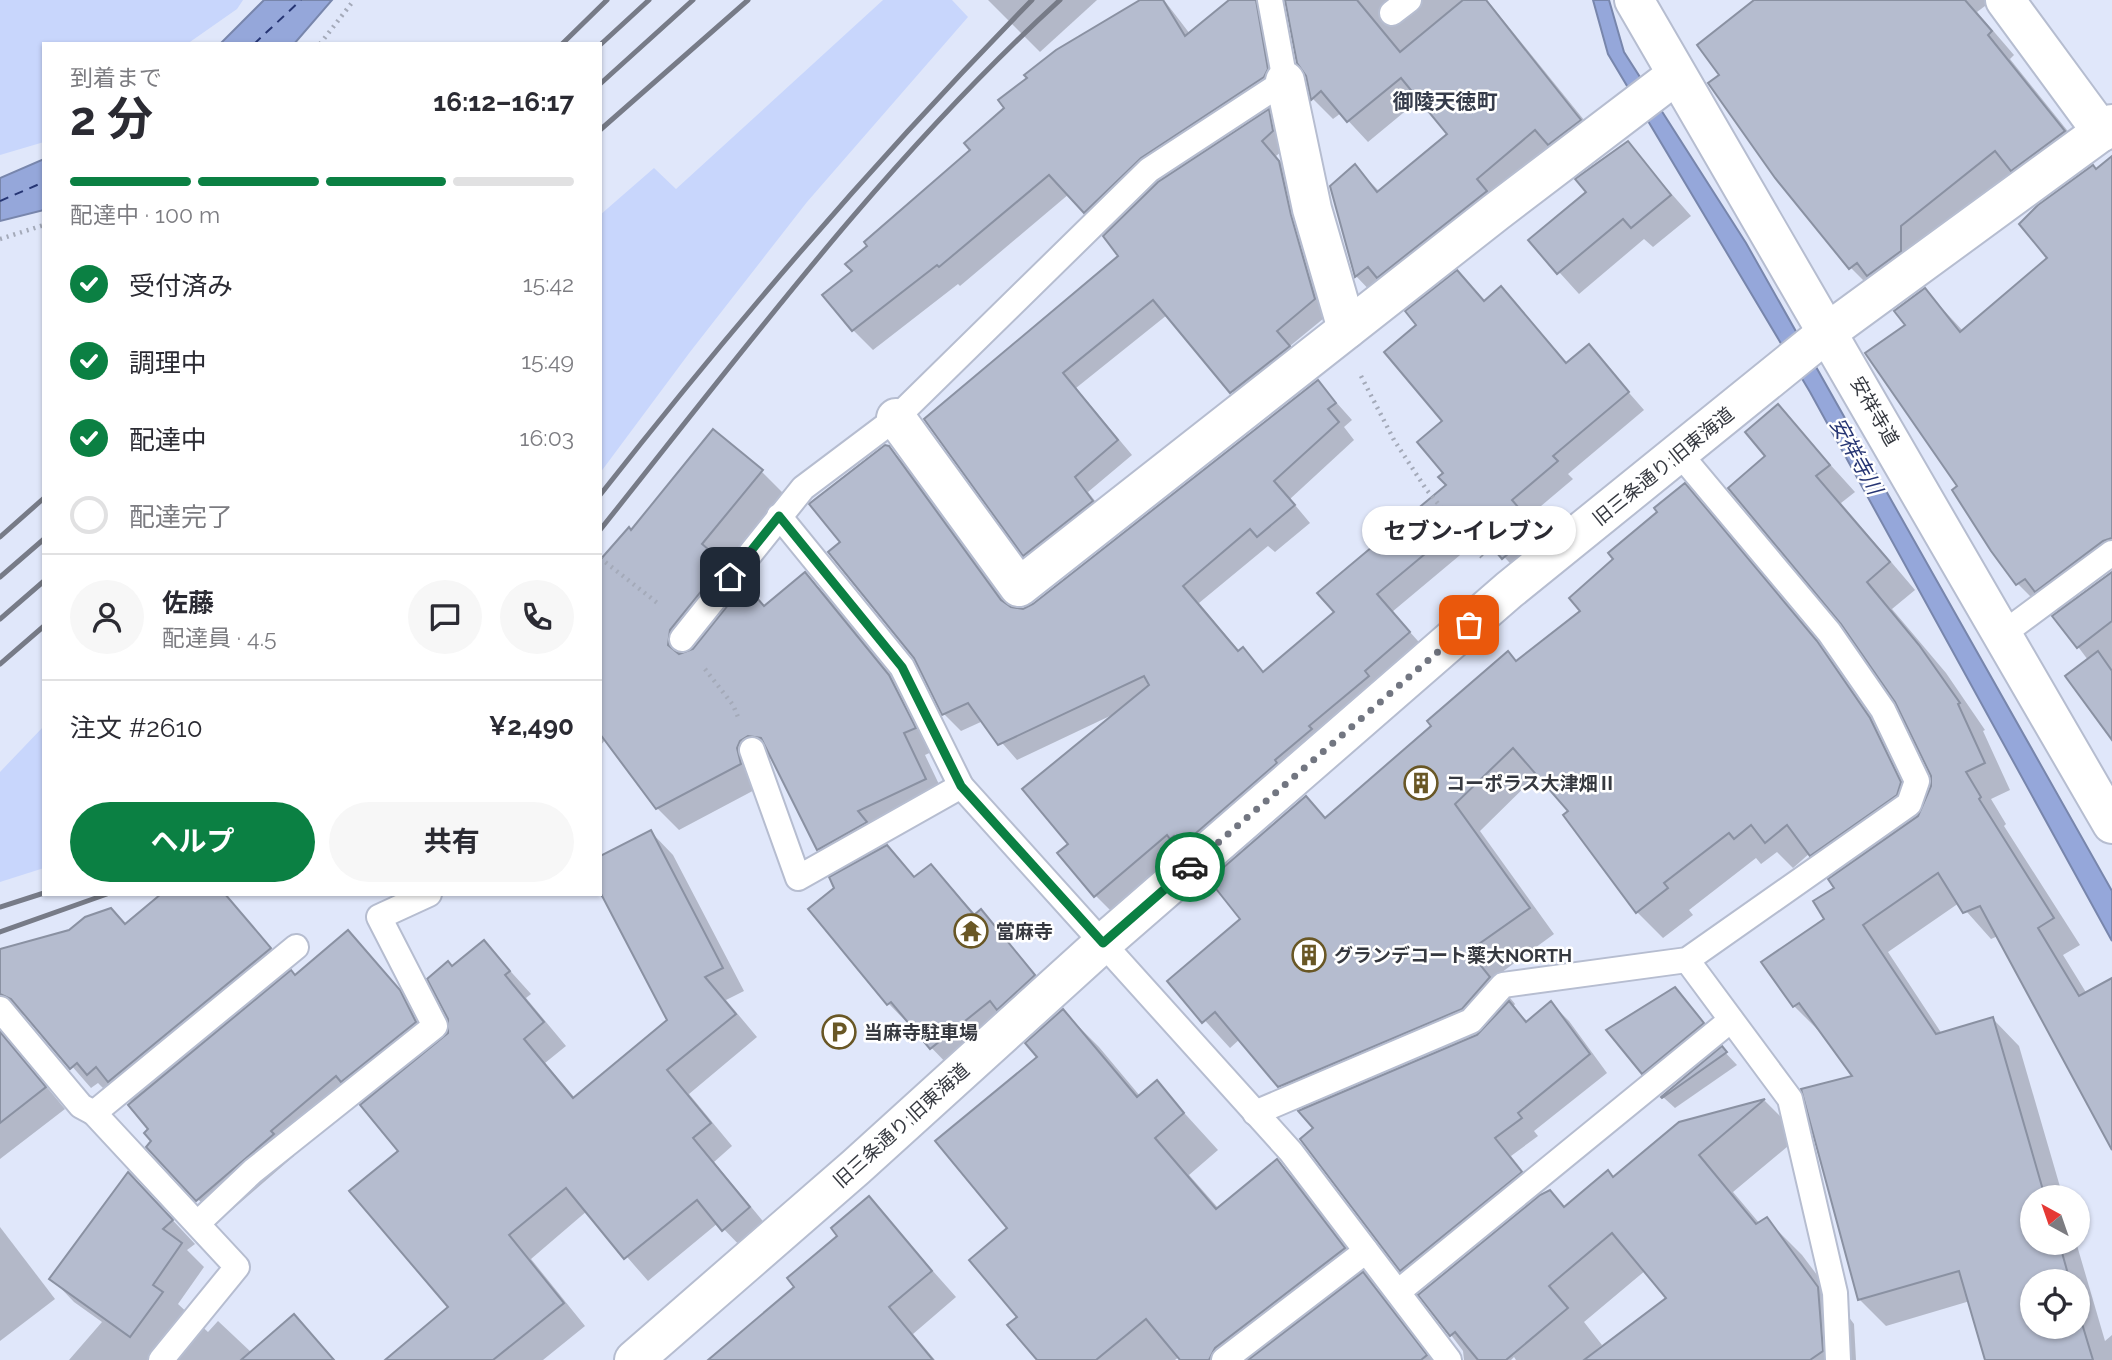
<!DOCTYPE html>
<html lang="ja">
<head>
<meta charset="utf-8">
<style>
  body { margin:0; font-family:Raleway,"Noto Sans JP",sans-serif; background:#f7f7f7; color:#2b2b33; height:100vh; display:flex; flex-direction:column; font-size:26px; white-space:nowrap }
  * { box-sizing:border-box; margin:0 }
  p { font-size:23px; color:#7c7c81 }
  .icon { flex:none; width:38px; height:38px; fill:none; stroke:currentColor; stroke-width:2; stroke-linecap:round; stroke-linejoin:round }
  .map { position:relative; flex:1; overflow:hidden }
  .panel { position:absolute; left:42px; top:42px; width:560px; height:854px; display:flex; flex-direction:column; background:#fff; border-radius:0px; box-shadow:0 2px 5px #0004 }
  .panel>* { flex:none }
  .needle { width:46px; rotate:320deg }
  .controls { position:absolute; left:2020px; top:1185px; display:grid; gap:14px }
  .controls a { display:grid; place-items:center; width:70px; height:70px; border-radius:50%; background:#fff; box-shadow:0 2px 5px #0004; font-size:35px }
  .pin { position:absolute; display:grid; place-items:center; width:60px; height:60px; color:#fff; margin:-30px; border-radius:14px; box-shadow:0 4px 10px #0006 }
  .courier { position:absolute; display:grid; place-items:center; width:70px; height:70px; margin:-35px; border:5px solid #0b8043; border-radius:50%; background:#fff; color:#222; box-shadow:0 2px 9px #0007 }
  .bubble { position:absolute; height:49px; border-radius:24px; background:#fff; box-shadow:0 2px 5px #0004; font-size:23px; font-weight:700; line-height:49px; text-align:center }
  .summary em { font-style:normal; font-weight:700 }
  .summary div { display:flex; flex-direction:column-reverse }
  .summary { display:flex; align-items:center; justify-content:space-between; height:119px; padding:0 28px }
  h1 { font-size:46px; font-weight:700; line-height:52px }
  .bar { display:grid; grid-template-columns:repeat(4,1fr); gap:10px 7px; align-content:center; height:84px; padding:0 28px }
  .bar i { height:9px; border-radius:5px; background:#e1e1e2 }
  .bar .current { background:#0b8043 }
  .bar p { grid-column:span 4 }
  .line { display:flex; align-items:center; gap:18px; padding:0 28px; border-top:2px solid #e1e1e2 }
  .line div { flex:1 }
  .round { display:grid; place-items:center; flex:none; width:74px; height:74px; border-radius:37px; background:#f7f7f7 }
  ol { padding:0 28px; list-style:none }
  li { display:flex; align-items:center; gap:21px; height:77px }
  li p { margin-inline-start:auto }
  li .icon { padding:7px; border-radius:50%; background:#0b8043; color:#fff; stroke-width:4 }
  li:last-child { color:#7c7c81 }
  li i { width:38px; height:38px; border:4px solid #e1e1e2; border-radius:50% }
  .button { display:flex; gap:14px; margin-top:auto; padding:14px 28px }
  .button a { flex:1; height:80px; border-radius:42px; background:#0b8043; color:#fff; font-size:28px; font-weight:700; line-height:80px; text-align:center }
  .button a+a { background:#f7f7f7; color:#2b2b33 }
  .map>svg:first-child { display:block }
  .green { fill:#c8d6fc }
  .water { fill:#95a7da; stroke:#7886ac; stroke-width:2 }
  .shadow { fill:#0003; fill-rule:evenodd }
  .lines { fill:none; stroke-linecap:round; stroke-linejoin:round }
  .ferry { stroke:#263573; stroke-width:2; stroke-dasharray:9 7; stroke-linecap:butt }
  .building { fill:#b5bccf; stroke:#8a91a2; stroke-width:2 }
  .service-casing { stroke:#b6bdd0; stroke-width:28 }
  .minor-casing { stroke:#b6bdd0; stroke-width:42 }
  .path { stroke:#a4aab9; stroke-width:4.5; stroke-dasharray:2 5; stroke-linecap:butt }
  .service { stroke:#fff; stroke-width:24 }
  .minor { stroke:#fff; stroke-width:38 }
  .rail { stroke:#777b87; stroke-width:5 }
  .done { stroke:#727681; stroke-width:7; stroke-dasharray:0 12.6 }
  .route { stroke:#0b8043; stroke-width:9 }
  .labels { text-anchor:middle; stroke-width:5; stroke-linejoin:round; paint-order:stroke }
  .street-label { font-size:19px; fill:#363940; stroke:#fff }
  .poi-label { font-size:19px; font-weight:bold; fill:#363940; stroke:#fff; text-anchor:start }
  .neighbourhood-label { font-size:21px; font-weight:bold; fill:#353b4a; stroke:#fff }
  .water-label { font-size:21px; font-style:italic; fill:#263573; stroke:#fff }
</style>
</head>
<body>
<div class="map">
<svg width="2112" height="1360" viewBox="0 0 2112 1360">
  <rect width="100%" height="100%" fill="#e0e7fa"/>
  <g class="green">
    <path d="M0,0h243l-6,9 -50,35h-143v98l-44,13z"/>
    <path d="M883,0h69l16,17 -161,185 -117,150 -90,121v-258l54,-47 22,21z"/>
    <path d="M44,726v142l-44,14v-110z"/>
  </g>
  <g class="water">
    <path d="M264,0h68l-38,44h-74z"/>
    <path d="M1593,0h16l15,52 122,191 366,648v50l-302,-549 -202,-338z"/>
    <path d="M44,159v51l-44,11v-43z"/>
  </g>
  <g class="shadow">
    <path d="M988,0h109l-57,52z"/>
    <path d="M1142,0h22l26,34 41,-34 25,6 19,20 9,71 -132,89 116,-74 15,14 4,21 -11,9 18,21 35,137 -39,32 13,16 -57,45 -79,-92 -91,73 56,67 -44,37 19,24 -68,53 -14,-14 -99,-136 195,-163 -14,-22 -38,-40 -109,92 -2,-2 -85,66 -20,-20 1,-58 119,-121 34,-43 -6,-8 56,-49z"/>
    <path d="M1287,0h200l114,141 -225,156 -20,-21 -24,-89 23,-20 25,25 69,-58 -29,-35 -52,43 -27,-29 -8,6 -20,-20z"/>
    <path d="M1757,0h236l-16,12 37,43 -4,4 77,96 -213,136 -23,-23 -140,-184 11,-9z"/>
    <path d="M1627,143l64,73 -38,31 -9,-8 -65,55 -48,-53 58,-49z"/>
    <path d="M2112,169v397l-54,46 -9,-9 -7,5 -24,-24 -25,-34 -34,-64 -51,-161 17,-35 38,41 87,-73 46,-87z"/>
    <path d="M1457,272l28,30 16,-13 66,75 22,-17 55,63 -76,64 5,5 -45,38 24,30 -32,27 -36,-39 -92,77 34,38 -314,262 -17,-17 -25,-51 42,-129 -95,45 -34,-39 -22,10 -17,-17 -29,-57 -72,-115 46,-94 17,17 105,144 12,1 10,-4 285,-224 34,38 -8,7 10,13 -64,59 20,24 -35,29 -7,-6 -69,57 41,49 3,-3 22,24 71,-60 112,-128 -4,-64 -25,-96z"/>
    <path d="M1778,407l77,85 -14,11 74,87 -23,19 54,64 39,57 -2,1 27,59 -19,9 15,25 -2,2 76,119 -17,10 24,39 25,-14v166l-114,-210 -7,3 -32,-36 -71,49 54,82 51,-15 26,27 44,151h-31v45h44l29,99 7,-6v25h-125l-17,-59 -84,25 -26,-26 -56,-209 51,-14 -35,-45 -26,-26 43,-118 -3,-11 -24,-24 -17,15 -16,-16 -16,12 -5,-6 -67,52 4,5 -30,23 -26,-26 -67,-101 -32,-37 -58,57 74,103 -60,44 21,26 -2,3 15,15 23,-19 18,18 38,52 -73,58 4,5 -27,20 27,34 -119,97 -18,-17 -99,-130 13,-11 -11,-19 -64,-71 -10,9 -61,-67 74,-62 63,-121 21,21 256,-208 33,-52 68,-74 27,26 132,158 53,77 28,59 9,-19 -1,-11 -35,-74 -129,-245zM2032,1281h45v45h-45z"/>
    <path d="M761,471l22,22 -59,73 41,41 40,-33 22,22 84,103 25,51 -11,5 22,46 -69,32 10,11 -3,2 31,32 15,-12 45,49 5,-4 75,88 -102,72 -65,-67 -79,-95 26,-21 5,-15 -23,-24 -46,-92 -10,6v23l-83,44 -22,-22 -51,-69 -6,7v-164z"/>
    <path d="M2112,610v122l-24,-72 -15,-20z"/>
    <path d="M651,832l22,23 71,136 -18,9 31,37 -68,57 43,52 -18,16 57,69 -25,21 -28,-29 -70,58 -61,-70 -56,48 54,67 -42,34h-155l63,-52 -50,-156 -43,-55 -67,56 3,3 -75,65 -71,-74 5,-6 -2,-12 -19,-26 -16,-16 -7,7 -11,-11 -7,5 -62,-71 -9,-3 -14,12 2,14 57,69 -65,50v-208l126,-25 99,-32 70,83 53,-45 73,82 16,30 13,-10 3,-66 31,-26 47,52 -5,4 40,48 -21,17 30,35 94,-78z"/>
    <path d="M1674,989l48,55 -59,48 -20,-20z"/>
    <path d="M1063,1011l36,36 41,49 16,-14 62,68 -29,25 30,34 58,-48 36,36 67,88 -4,2 23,23 38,50h-255l-3,-3 -4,3h-136l-20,-43 -9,-88 30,-172z"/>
    <path d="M1722,1049l15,16 -62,43 -12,-11z"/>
    <path d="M1765,1101l35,35 -67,56 27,32 6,-5 36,36 52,69 2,36h-229l42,-62 -23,-28 -62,52 18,23 -18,15h-68l-2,-3 -3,3h-47l-1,-9 -42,-56 128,-103 17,16 48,-29 66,-55z"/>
    <path d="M151,1197l44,47 -8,6 17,17 -26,37 30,28 10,-11 34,32 42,-36 41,43h-266l33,-38 -28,-20 -22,-23z"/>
    <path d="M869,1199l87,98 -43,37 22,26h-224l86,-72z"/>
    <path d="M0,1227l55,72 -55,42z"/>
  </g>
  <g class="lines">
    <g class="ferry">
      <path d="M254,44l47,-44"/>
      <path d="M0,201l44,-19"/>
    </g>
  </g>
  <g class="building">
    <path d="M1140,0h23l22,36 44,-36h27l12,69 -4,8 -123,81 -57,55 -35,-38 -110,92 -2,-2 -85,66 -30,-36 30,-24 -7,-7 22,-18 -3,-4 106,-92 -6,-7 40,-35 -6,-8 29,-22 -3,-3 32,-25z"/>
    <path d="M1285,0h72l43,52 63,-52h23l95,120 -33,25 -13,-15 -58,49 10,12 -110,87 -9,-11 -13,10 -25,-91 25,-22 22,28 70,-58 -46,-56 -54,44 -26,-31 -10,9 -5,-24 -9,-13z"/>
    <path d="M1754,0h211l27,31 -4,4 77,96 -54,40 -16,-20 -94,75v25l-34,25 -10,-13 -8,6 -74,-91 -67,-95 11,-8 -22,-30z"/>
    <path d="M1269,109l4,22 -11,10 17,20 12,54 24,84 -38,32 13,15 -60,47 -77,-93 -90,73 55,67 -43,37 18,24 -70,55 -99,-137 194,-163 -15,-20 55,-54z"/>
    <path d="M1628,141l43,54 -40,33 -8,-9 -66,55 -29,-34 58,-48 -11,-13z"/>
    <path d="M2112,156v382l-9,3 -68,51 -10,-13 -9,6 -25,-34 -39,-61 5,-4 -92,-133 40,-28 -11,-14 31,-23 35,44 87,-74 -28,-34 19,-19 55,-40 3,4z"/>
    <path d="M1457,270l27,31 17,-15 65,77 23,-19 40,48 -76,64 5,5 -46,39 25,29 -35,30 -34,-41 -91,76 33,38 -45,39 4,5 -60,50 3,3 -37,31 2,3 -96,83 -7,-10 -4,3 -3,-4 -73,62 -37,-44 11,-9 -46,-55 127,-104 -5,-9 -146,69 -30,-42 -26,12 -28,-57 -86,-106 12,-10 -31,-38 76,-59 4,1 112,154 10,7 12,2 10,-5 285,-224 18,23 -8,6 11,13 -65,59 21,24 -38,32 -7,-8 -67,57 55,65 5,-4 20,25 71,-60 -17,-19 129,-108 -8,-8 5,-4 -26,-31 25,-21 -58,-69 32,-27 -11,-14z"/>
    <path d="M1778,404l52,61 -14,11 74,86 -23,20 52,63 41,58 -2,1 27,59 -19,9 15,25 -2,2 75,119 -16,10 41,68 33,-18v172l-132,-244 -17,7 -25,-40 -75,52 73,109 57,-17 52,180h-13v45h27l11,39h-38v45h45v-19l16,53h-108l-26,-89 -101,29 -57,-211 51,-13 -53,-73 -6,4 -32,-45 63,-43 -11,-18 21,-13 -6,-9 90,-63 13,-30v-10l-36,-74 -54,-78 -113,-136 37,-32 -20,-24z"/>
    <path d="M713,429l50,41 -61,74 22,19 -54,67 -2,15 11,9 14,-5 52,-65 19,22 41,-34 84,103 27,53 -12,5 22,46 -68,32 9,11 -50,28 -56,-112 -13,-2 -8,5 -3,7 4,16 -85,45 -56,-75v-174l29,-33 2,3z"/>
    <path d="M1685,483l132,158 53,77 31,64 -4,13 -87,61 -23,-31 -22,18 -14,-18 -17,14 -5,-6 -65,50 4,5 -32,25 -73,-98 5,-4 -55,-63 -58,56 75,104 -61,43 21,26 -28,32 -184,78 -63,-75 -13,11 -35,-42 73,-62 -31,-39 97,-84 19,22 106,-92 -4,-5 81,-70 8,10 64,-50 -11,-13 44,-39 -5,-6 49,-41 -3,-4z"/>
    <path d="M2112,572v49l-35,27 -25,-32z"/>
    <path d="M2098,651l14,20v69l-47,-64z"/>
    <path d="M651,830l72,138 -18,9 31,37 -69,56 44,53 -18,15 57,69 -28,24 -25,-31 -73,59 -58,-71 -57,47 55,68 -71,57h-108l63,-53 -99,-116 49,-40 -38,-46 88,-72v-14l-21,-40 21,-18 4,5 32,-26 26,31 -5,4 39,47 -20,17 49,59 94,-78 -67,-128v-36z"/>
    <path d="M887,845l27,32 17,-13 43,51 7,-6 54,66 -38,35 -7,-9 -60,48 -39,-47 -4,3 -79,-96 26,-21 -5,-11z"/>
    <path d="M161,894h64l46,54 -163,134 -12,-15 -9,8 -10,-12 -7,6 -59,-70 -11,-5v-45l69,-19 16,-13 26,-9 14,16z"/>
    <path d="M348,930l52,60 16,32 -75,60 -5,-6 -65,55 3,3 -78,67 -50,-54 5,-6 -7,-8 4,-4 -20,-24 163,-135 4,5z"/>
    <path d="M1675,987l29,36 -62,51 -36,-44z"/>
    <path d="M1509,1001l17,21 25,-21 39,53 -72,59 4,5 -27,20 27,34 -122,99 -100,-132 13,-11 -15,-17 179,-76z"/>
    <path d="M1063,1009l74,88 20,-17 27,33 -29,25 61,71 61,-50 68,89 -130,100 -6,12h-29l-34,-41 -50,41h-59l-30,-35 10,-8 -48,-57 38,-32 -72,-87 102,-84 -12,-14z"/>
    <path d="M0,1032l46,55 -46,36z"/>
    <path d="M1722,1046l5,6 -65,46 -1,-1z"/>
    <path d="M1765,1099l-66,56 57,69 11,-7 51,70 5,64 -13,9h-226l82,-62 -54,-65 -63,53 19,22 -62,52h-28l-23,-28 -5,4 -32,-41 122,-100 10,-5 14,17 44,-37 5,7 66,-55z"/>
    <path d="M128,1172l45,48 -10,9 19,14 -29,42 10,7 -33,45 -81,-58z"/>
    <path d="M869,1196l63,75 -43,36 44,53h-225l86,-73 -7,-9 50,-42 -6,-8z"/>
    <path d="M1363,1272l64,83 -6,5h-173z"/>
    <path d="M294,1314l40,46h-93z"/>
  </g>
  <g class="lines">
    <defs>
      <g id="service">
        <path d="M1392,13l17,-13"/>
        <path d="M779,516l123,151 59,119 330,366 158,208"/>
        <path d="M2004,633l108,-80"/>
        <path d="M682,639l121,-151 93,-70 253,-248 136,-89 -15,-81"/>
        <path d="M752,750l46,128 163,-92"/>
        <path d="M1687,960l103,139 45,194 3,67"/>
        <path d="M0,1009l81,97 13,7 143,154 -76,93"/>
        <path d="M94,1113l202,-166"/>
        <path d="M1255,1113l216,-92 32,-36 184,-25 222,-156 8,-23 -34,-71 -54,-78 -150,-179"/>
        <path d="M198,1223l55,-52 182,-145 -56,-109 50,-23"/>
        <path d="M1398,1292l333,-272"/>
        <path d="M1224,1360l142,-109"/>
      </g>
      <g id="minor">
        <path d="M1634,0l478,824"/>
        <path d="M2005,0l97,132"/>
        <path d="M1285,81l27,128 35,120"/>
        <path d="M896,418l123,169 477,-375 180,-137"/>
        <path d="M634,1360l222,-193 247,-224 406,-353 320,-259 283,-207"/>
      </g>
    </defs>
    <use href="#service" class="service-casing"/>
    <use href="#minor" class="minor-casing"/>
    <g class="path">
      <path d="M320,44l34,-44"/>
      <path d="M0,239l44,-14"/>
      <path d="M1361,376l33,64 32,49 56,68"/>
      <path d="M1450,550l15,-13"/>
      <path d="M600,558l60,47"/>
      <path d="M705,669l28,36 5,12"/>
    </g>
    <use href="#service" class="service"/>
    <use href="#minor" class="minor"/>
    <g class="rail">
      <path d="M562,44l45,-44"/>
      <path d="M600,45l49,-45"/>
      <path d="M600,84l93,-84"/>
      <path d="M600,130l148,-130"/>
      <path d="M600,495c136,-173 278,-338 432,-495"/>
      <path d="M600,530c146,-183 287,-372 460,-530"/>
      <path d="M0,537l44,-39"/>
      <path d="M0,577l44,-38"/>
      <path d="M0,619l44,-38"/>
      <path d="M0,664l44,-38"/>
      <path d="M0,907l44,-14"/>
      <path d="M0,932l107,-38"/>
    </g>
  </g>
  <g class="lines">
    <path class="done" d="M1190,867l279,-242"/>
    <path class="route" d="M730,577l49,-61 123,151 59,119 142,157 87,-76"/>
  </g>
  <defs>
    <symbol id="building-ring" viewBox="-11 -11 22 22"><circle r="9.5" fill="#fff" stroke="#695725" stroke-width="1.5"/><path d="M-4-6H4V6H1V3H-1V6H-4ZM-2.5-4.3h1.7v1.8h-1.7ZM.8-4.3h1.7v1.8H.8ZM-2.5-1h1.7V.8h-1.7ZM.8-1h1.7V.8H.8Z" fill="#695725"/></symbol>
    <symbol id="temple-ring" viewBox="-11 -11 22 22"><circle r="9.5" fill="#fff" stroke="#695725" stroke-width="1.5"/><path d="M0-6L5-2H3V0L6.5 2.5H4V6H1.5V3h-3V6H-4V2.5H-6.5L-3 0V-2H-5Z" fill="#695725"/></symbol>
    <symbol id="parking-ring" viewBox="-11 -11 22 22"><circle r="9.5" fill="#fff" stroke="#695725" stroke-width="1.5"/><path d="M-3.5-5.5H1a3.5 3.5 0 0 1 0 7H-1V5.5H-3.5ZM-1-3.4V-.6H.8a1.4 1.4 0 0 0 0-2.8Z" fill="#695725"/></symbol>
  </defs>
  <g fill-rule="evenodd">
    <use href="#building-ring" x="1402" y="764" width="38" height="38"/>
    <use href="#temple-ring" x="952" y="912" width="38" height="38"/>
    <use href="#building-ring" x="1290" y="936" width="38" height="38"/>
    <use href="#parking-ring" x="820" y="1013" width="38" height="38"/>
  </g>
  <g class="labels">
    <g class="street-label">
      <text transform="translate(1875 411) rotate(60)" y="7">安祥寺道</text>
      <text transform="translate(1663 466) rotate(-39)" y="7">旧三条通り;旧東海道</text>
      <text transform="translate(901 1125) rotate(-42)" y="7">旧三条通り;旧東海道</text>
    </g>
    <g class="poi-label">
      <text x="1446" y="790">コーポラス大津畑Ⅱ</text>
      <text x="996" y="938">當麻寺</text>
      <text x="1334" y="962">グランデコート薬大NORTH</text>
      <text x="864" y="1039">当麻寺駐車場</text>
    </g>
    <g class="neighbourhood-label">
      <text x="1445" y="109">御陵天徳町</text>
    </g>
    <g class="water-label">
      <text transform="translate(1856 456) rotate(61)" y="7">安祥寺川</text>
    </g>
  </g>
</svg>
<div class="controls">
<a><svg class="needle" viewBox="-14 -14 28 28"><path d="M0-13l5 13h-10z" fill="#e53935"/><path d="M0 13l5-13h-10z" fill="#7c7c81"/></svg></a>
<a><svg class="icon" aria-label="locate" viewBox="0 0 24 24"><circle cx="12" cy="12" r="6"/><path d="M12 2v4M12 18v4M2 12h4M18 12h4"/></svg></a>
</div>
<div class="pin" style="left:1469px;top:625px;background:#ea580c"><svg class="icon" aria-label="bag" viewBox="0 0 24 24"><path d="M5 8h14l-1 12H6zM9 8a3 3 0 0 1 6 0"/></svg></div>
<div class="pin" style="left:730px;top:577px;background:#1f2937"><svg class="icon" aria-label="home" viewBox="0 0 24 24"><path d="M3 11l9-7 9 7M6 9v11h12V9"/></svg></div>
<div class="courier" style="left:1190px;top:867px"><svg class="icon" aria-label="car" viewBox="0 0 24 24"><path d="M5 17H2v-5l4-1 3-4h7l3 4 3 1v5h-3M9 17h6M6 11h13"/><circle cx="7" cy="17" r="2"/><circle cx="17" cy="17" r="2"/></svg></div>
<div class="bubble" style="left:1362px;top:506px;width:214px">セブン-イレブン</div>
<section class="panel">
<div class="summary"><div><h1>2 分</h1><p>到着まで</p></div><em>16:12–16:17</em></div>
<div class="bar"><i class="current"></i><i class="current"></i><i class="current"></i><i></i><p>配達中 · 100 m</p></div>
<ol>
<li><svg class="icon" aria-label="check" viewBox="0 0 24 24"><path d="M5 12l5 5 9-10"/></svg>受付済み<p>15:42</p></li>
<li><svg class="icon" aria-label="check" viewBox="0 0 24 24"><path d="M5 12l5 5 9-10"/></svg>調理中<p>15:49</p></li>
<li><svg class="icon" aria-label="check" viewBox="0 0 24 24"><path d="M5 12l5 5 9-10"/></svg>配達中<p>16:03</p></li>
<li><i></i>配達完了</li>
</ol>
<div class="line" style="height:126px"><a class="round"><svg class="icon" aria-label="person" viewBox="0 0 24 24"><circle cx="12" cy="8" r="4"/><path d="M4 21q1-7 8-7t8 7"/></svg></a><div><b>佐藤</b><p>配達員 · 4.5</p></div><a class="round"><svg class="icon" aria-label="chat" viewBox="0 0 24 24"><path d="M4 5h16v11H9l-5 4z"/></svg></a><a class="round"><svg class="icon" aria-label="phone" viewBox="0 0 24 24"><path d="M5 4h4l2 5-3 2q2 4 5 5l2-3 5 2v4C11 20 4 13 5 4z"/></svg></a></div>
<div class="line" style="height:91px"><div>注文 #2610</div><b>¥2,490</b></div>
<div class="button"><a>ヘルプ</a><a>共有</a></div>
</section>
</div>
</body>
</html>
